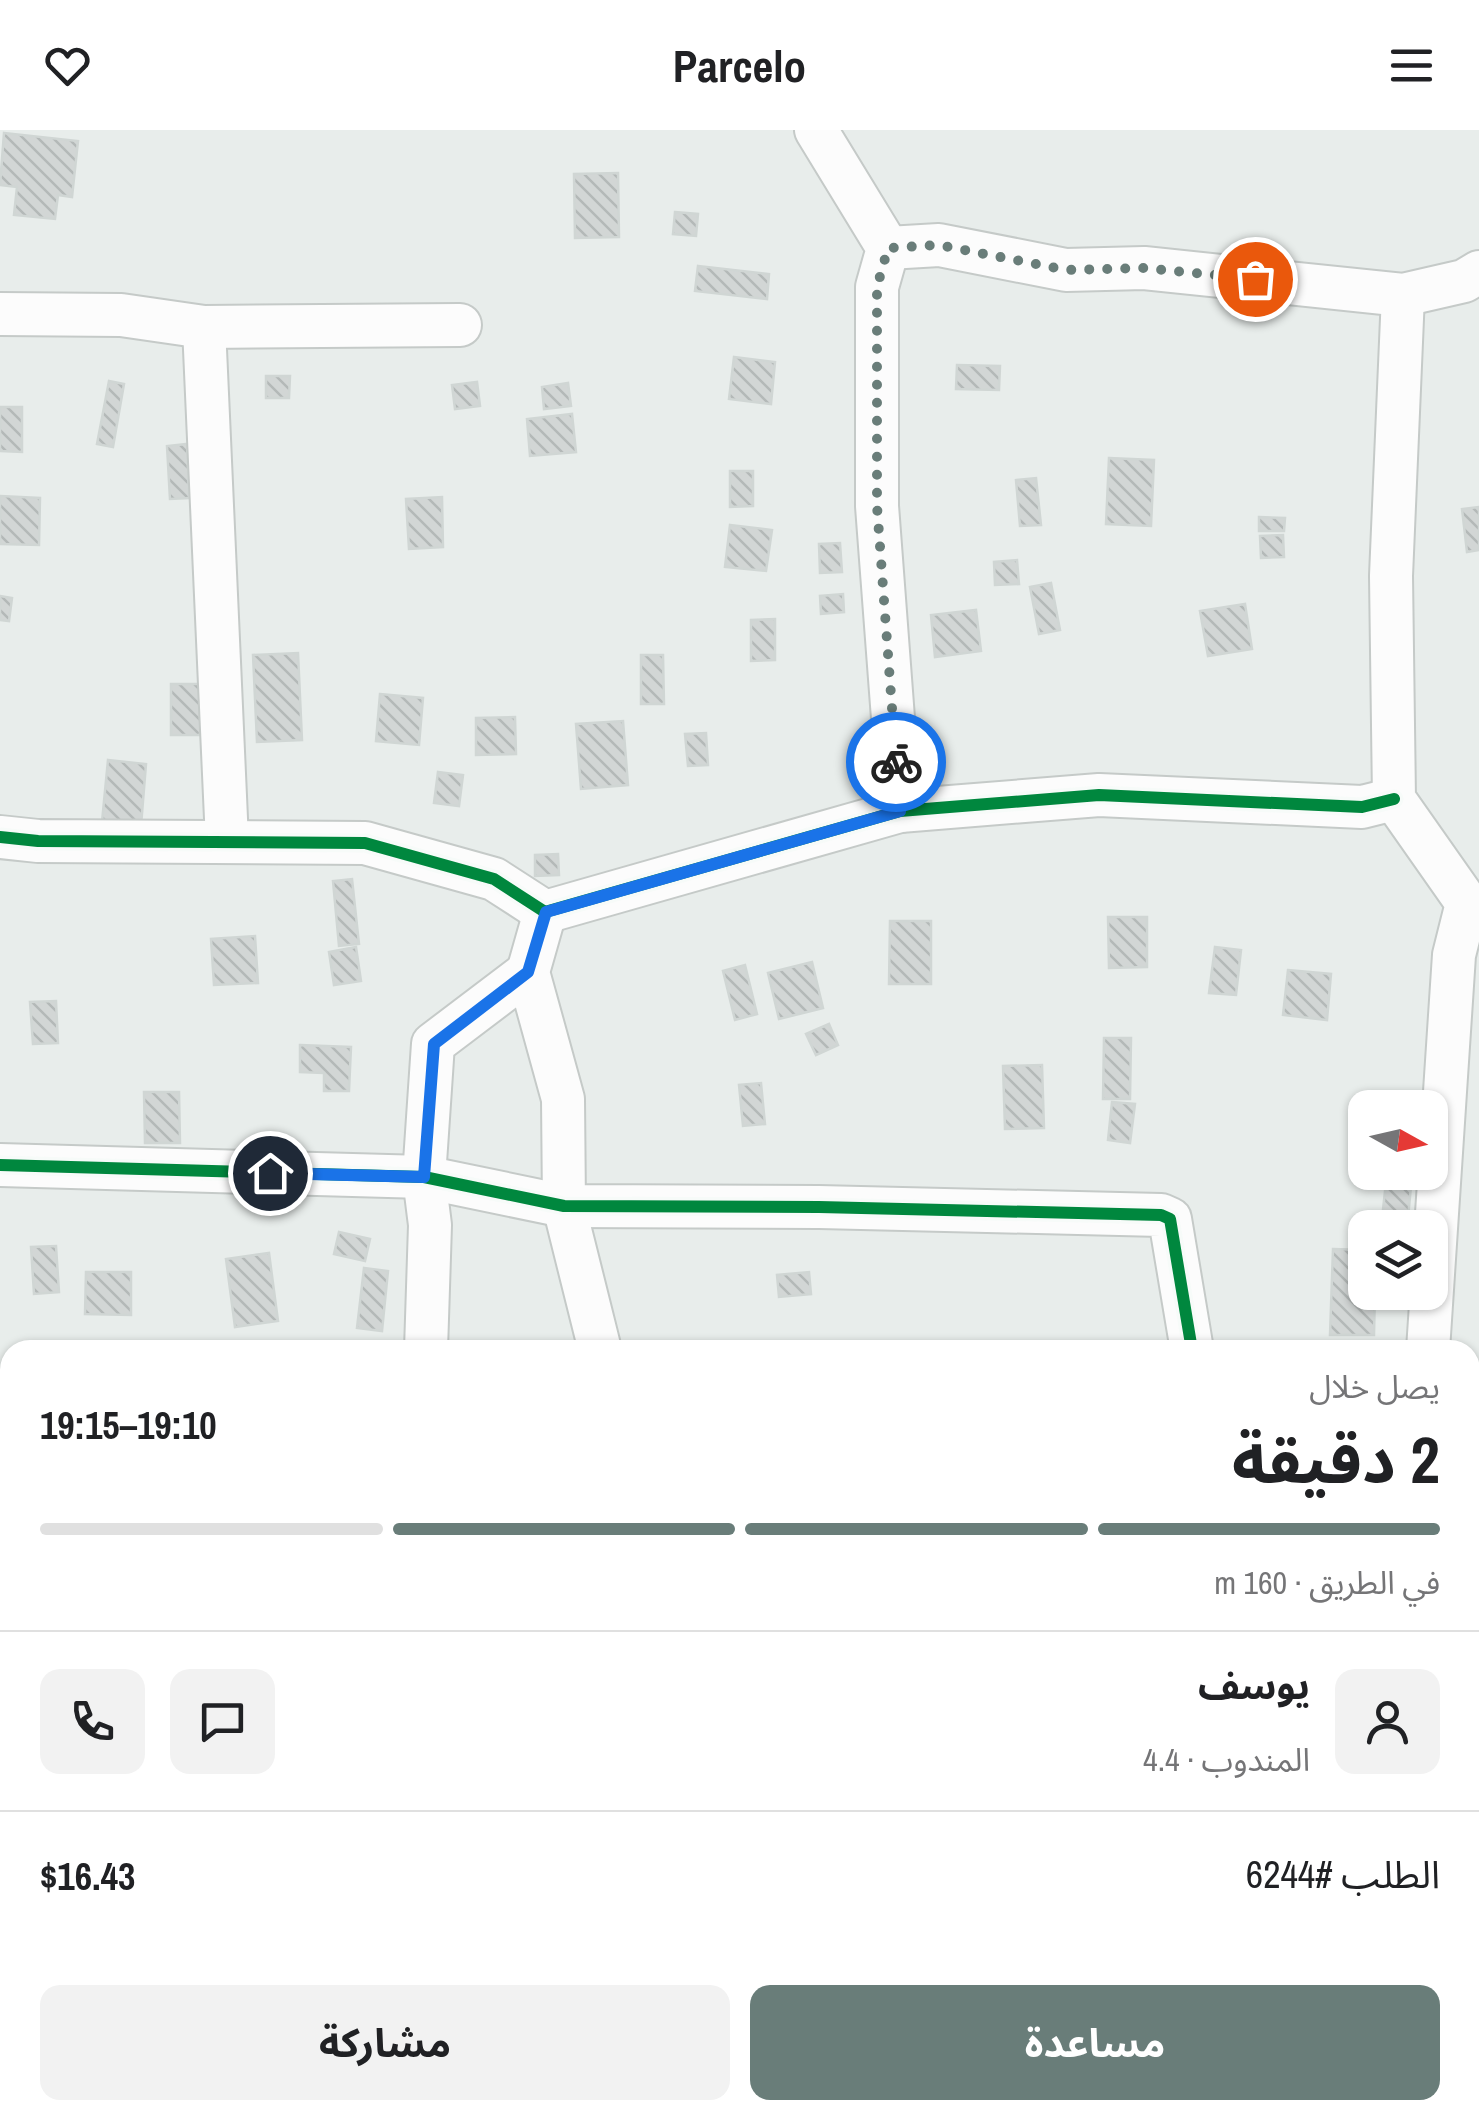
<!DOCTYPE html>
<html lang="ar">
<head>
<meta charset="utf-8">
<style>
  body { margin:0; font-family:"Archivo Narrow","Noto Sans Arabic",sans-serif; background:#f2f2f2; color:#202124; direction:rtl; height:100vh; display:flex; flex-direction:column; font-size:38px; white-space:nowrap }
  * { box-sizing:border-box; margin:0 }
  p { font-size:32px; color:#757577 }
  .icon { flex:none; width:55px; height:55px; fill:none; stroke:currentColor; stroke-width:2; stroke-linecap:round; stroke-linejoin:round }
  .map { position:relative; flex:1; overflow:hidden; direction:ltr }
  .sheet { position:absolute; left:0px; top:1210px; width:1480px; height:780px; display:flex; flex-direction:column; background:#fff; border-radius:30px 30px 0 0; box-shadow:0 2px 8px #0004; direction:rtl }
  .sheet>* { flex:none }
  .needle { width:65px; rotate:98deg }
  .fabs { position:absolute; left:1348px; top:960px; display:grid; gap:20px }
  .fabs a { display:grid; place-items:center; width:100px; height:100px; border-radius:20px; background:#fff; box-shadow:0 2px 8px #0004; font-size:50px }
  .pin { position:absolute; display:grid; place-items:center; width:85px; height:85px; color:#fff; margin:-42px; border:5px solid #fff; border-radius:50%; box-shadow:0 2px 10px #0007 }
  .courier { position:absolute; display:grid; place-items:center; width:100px; height:100px; margin:-50px; border:8px solid #1a73e8; border-radius:50%; background:#fff; color:#222; box-shadow:0 2px 12px #0007 }
  .summary em { font-style:normal; font-weight:700 }
  .summary div { display:flex; flex-direction:column-reverse }
  .summary { display:flex; align-items:center; justify-content:space-between; height:170px; padding:0 40px }
  h1 { font-size:65px; font-weight:700; line-height:75px }
  .bar { display:grid; grid-template-columns:repeat(4,1fr); gap:15px 10px; align-content:center; height:120px; padding:0 40px }
  .bar i { height:12px; border-radius:8px; background:#e0e0e0 }
  .bar .current { background:#697d79 }
  .bar p { grid-column:span 4 }
  .line { display:flex; align-items:center; gap:25px; padding:0 40px; border-top:2px solid #e0e0e0 }
  .line div { flex:1 }
  .round { display:grid; place-items:center; flex:none; width:105px; height:105px; border-radius:20px; background:#f2f2f2 }
  .button { display:flex; gap:20px; margin-top:auto; padding:20px 40px }
  .button a { flex:1; height:115px; border-radius:20px; background:#697d79; color:#fff; font-size:40px; font-weight:700; line-height:115px; text-align:center }
  .button a+a { background:#f2f2f2; color:#202124 }
  header { display:flex; justify-content:space-between; align-items:center; height:130px; padding:0 40px; background:#fff; font-size:45px; font-weight:700 }
  .map>svg:first-child { display:block }
  .building { fill:url(#building-back-hatch); stroke:#d0d6d4; stroke-width:2.5 }
  .lines { fill:none; stroke-linecap:round; stroke-linejoin:round }
  .street-casing { stroke:#c5cac8; stroke-width:46 }
  .street { stroke:#fcfcfc; stroke-width:42 }
  .cycleway-casing { stroke:#f7fbf9; stroke-width:19 }
  .cycleway { stroke:#00873e; stroke-width:12 }
  .done { stroke:#697d79; stroke-width:10; stroke-dasharray:0 18 }
  .route { stroke:#1a73e8; stroke-width:12 }
</style>
</head>
<body>
<header><svg class="icon" aria-label="menu" viewBox="0 0 24 24"><path d="M4 6h16M4 12h16M4 18h16"/></svg>Parcelo<svg class="icon" aria-label="heart" viewBox="0 0 24 24"><path d="M12 20l-8-8c-3-5 5-10 8-4 3-6 11-1 8 4z"/></svg></header>
<div class="map">
<svg width="1479" height="1990" viewBox="0 0 1479 1990">
  <defs>
    <pattern id="building-back-hatch" width="6" height="6" patternUnits="userSpaceOnUse" patternTransform="scale(2.5)"><rect width="6" height="6" fill="#d2d6d5"/><path d="M-1 5l2 2M0 0l6 6M5-1l2 2" fill="none" stroke="#b4b9b8"/></pattern>
  </defs>
  <rect width="100%" height="100%" fill="#e8edeb"/>
  <g class="building">
    <path d="M4,3l74,8 -6,56 -14,-2 -3,24 -41,-4 3,-28 -17,-2z"/>
    <path d="M618,43l1,64 -44,1 -1,-64z"/>
    <path d="M675,82l23,2 -2,22 -23,-2z"/>
    <path d="M698,136l71,8 -2,25 -72,-8z"/>
    <path d="M734,227l41,5 -4,42 -42,-5z"/>
    <path d="M957,235l43,1 -1,24 -43,-1z"/>
    <path d="M266,246h24l-1,22h-23z"/>
    <path d="M109,251l15,3 -11,63 -16,-3z"/>
    <path d="M477,252l3,24 -25,3 -3,-24z"/>
    <path d="M568,253l3,23 -27,3 -2,-22z"/>
    <path d="M0,277h22v45l-22,-1z"/>
    <path d="M572,284l4,38 -46,4 -3,-37z"/>
    <path d="M187,314l2,54 -19,1 -3,-53z"/>
    <path d="M1109,328l45,2 -3,66 -45,-2z"/>
    <path d="M730,341h23v35l-23,1z"/>
    <path d="M1036,348l5,47 -21,1 -4,-46z"/>
    <path d="M0,366l40,2 -1,47 -39,-1z"/>
    <path d="M442,367l1,50 -34,2 -3,-50z"/>
    <path d="M1479,377v43l-12,2 -5,-43z"/>
    <path d="M1259,387l26,1 -1,13h-25z"/>
    <path d="M730,395l42,5 -6,41 -41,-4z"/>
    <path d="M1283,405l1,22 -23,1 -1,-22z"/>
    <path d="M840,413l2,29 -22,1 -1,-29z"/>
    <path d="M1017,430l2,24 -24,1 -1,-23z"/>
    <path d="M1051,453l9,47 -21,4 -9,-47z"/>
    <path d="M843,464l1,18 -23,2 -1,-18z"/>
    <path d="M0,466l12,2 -3,23 -9,-1z"/>
    <path d="M1245,474l7,45 -44,7 -8,-45z"/>
    <path d="M976,480l5,41 -46,6 -4,-42z"/>
    <path d="M775,489v41l-24,1v-41z"/>
    <path d="M298,523l4,87 -45,2 -4,-87z"/>
    <path d="M641,525h22l1,49h-23z"/>
    <rect x="171" y="554" width="29" height="51"/>
    <path d="M380,564l43,4 -4,47 -43,-4z"/>
    <path d="M515,587l1,37 -40,1v-37z"/>
    <path d="M623,591l5,64 -47,4 -5,-65z"/>
    <path d="M706,603l2,32 -20,1 -3,-32z"/>
    <path d="M108,630l38,4 -5,62 -39,-4z"/>
    <path d="M438,642l25,3 -4,31 -25,-3z"/>
    <path d="M558,724l1,21 -24,1v-21z"/>
    <path d="M352,749l7,65 -20,2 -6,-65z"/>
    <path d="M1108,787h39v50l-38,1z"/>
    <path d="M890,791h41v63h-42z"/>
    <path d="M255,806l3,47 -44,2 -3,-46z"/>
    <path d="M356,817l5,34 -27,4 -5,-33z"/>
    <path d="M1215,817l26,3 -5,45 -27,-2z"/>
    <path d="M812,832l11,46 -44,11 -11,-46z"/>
    <path d="M745,835l12,49 -22,6 -12,-49z"/>
    <path d="M1288,840l43,4 -4,46 -44,-5z"/>
    <path d="M56,871l2,42 -25,1 -3,-42z"/>
    <path d="M829,894l9,21 -22,10 -10,-21z"/>
    <path d="M1104,908h27l-1,61h-27z"/>
    <path d="M300,915l51,2 -2,44h-25v-18l-24,-1z"/>
    <path d="M1042,935l2,63 -39,1 -2,-63z"/>
    <path d="M761,953l4,41 -22,2 -4,-41z"/>
    <path d="M144,962h35l1,51h-35z"/>
    <path d="M1112,972l23,2 -5,39 -22,-3z"/>
    <path d="M1387,1043l25,3 -5,52h-26z"/>
    <path d="M339,1102l31,7 -5,22 -31,-7z"/>
    <path d="M56,1116l3,46 -25,2 -3,-47z"/>
    <path d="M1333,1119l32,1v42h10l-1,43h-44z"/>
    <path d="M269,1123l9,68 -43,6 -9,-68z"/>
    <path d="M364,1138l24,3 -6,60 -25,-3z"/>
    <path d="M86,1142h45v43l-46,-1z"/>
    <path d="M809,1142l2,22 -32,3 -2,-22z"/>
    <path d="M7,1484h3v26h-6z"/>
    <rect x="1470" y="1721" width="9" height="41"/>
    <path d="M10,1975v5h30l2,10h-42v-14z"/>
  </g>
  <g class="lines">
    <defs>
      <g id="street">
        <path d="M816,0l72,118 -11,39v219l23,305"/>
        <path d="M888,118l51,-3 127,25 78,-2 259,27 61,-14 15,-9"/>
        <path d="M1403,165l-12,281 3,223 73,104 -13,52 -26,395"/>
        <path d="M0,184l121,1 83,12 256,-2"/>
        <path d="M204,197l23,514"/>
        <path d="M0,707l38,4 327,2 129,36 51,33 355,-101 199,-16 263,12 32,-8"/>
        <path d="M545,782l-17,60 35,127 1,107 36,144"/>
        <path d="M0,1035l424,12 140,29 255,1 342,8 9,4 22,131"/>
        <path d="M426,1220l4,-125 -6,-48 9,-133 95,-72"/>
        <path d="M1470,1318h9"/>
        <path d="M0,1599l10,1"/>
        <path d="M721,1980l1,10"/>
        <path d="M1353,1990l1,-10"/>
      </g>
    </defs>
    <use href="#street" class="street-casing"/>
    <use href="#street" class="street"/>
    <defs>
      <g id="cycleway">
        <path d="M0,707l38,4 327,2 129,36 51,33 355,-101 199,-16 263,12 32,-8"/>
        <path d="M0,1035l424,12 140,29 255,1 342,8 9,4 22,131"/>
      </g>
    </defs>
    <use href="#cycleway" class="cycleway-casing"/>
    <use href="#cycleway" class="cycleway"/>
  </g>
  <g class="lines">
    <path class="done" d="M896,632l-19,-256v-219l11,-39 51,-3 127,25 78,-2 111,11"/>
    <path class="route" d="M270,1043l154,4 10,-133 94,-72 18,-60 354,-101 -4,-49"/>
  </g>
</svg>
<div class="fabs">
<a><svg class="needle" viewBox="-14 -14 28 28"><path d="M0-13l5 13h-10z" fill="#e53935"/><path d="M0 13l5-13h-10z" fill="#757577"/></svg></a>
<a><svg class="icon" aria-label="layers" viewBox="0 0 24 24"><path d="M12 4l9 5-9 5-9-5zM3 14l9 5 9-5"/></svg></a>
</div>
<div class="pin" style="left:1255px;top:149px;background:#ea580c"><svg class="icon" aria-label="bag" viewBox="0 0 24 24"><path d="M5 8h14l-1 12H6zM9 8a3 3 0 0 1 6 0"/></svg></div>
<div class="pin" style="left:270px;top:1043px;background:#1f2937"><svg class="icon" aria-label="home" viewBox="0 0 24 24"><path d="M3 11l9-7 9 7M6 9v11h12V9"/></svg></div>
<div class="courier" style="left:896px;top:632px"><svg class="icon" aria-label="bike" viewBox="0 0 24 24"><circle cx="6" cy="16" r="4"/><circle cx="18" cy="16" r="4"/><path d="M6 16l4-8h5l3 8M10 8l3 8H6M13 5h3"/></svg></div>
<section class="sheet">
<div class="summary"><div><h1>2 دقيقة</h1><p>يصل خلال</p></div><em>19:10–19:15</em></div>
<div class="bar"><i class="current"></i><i class="current"></i><i class="current"></i><i></i><p>في الطريق · 160 m</p></div>
<div class="line" style="height:180px"><a class="round"><svg class="icon" aria-label="person" viewBox="0 0 24 24"><circle cx="12" cy="8" r="4"/><path d="M4 21q1-7 8-7t8 7"/></svg></a><div><b>يوسف</b><p>المندوب · 4.4</p></div><a class="round"><svg class="icon" aria-label="chat" viewBox="0 0 24 24"><path d="M4 5h16v11H9l-5 4z"/></svg></a><a class="round"><svg class="icon" aria-label="phone" viewBox="0 0 24 24"><path d="M5 4h4l2 5-3 2q2 4 5 5l2-3 5 2v4C11 20 4 13 5 4z"/></svg></a></div>
<div class="line" style="height:130px"><div>الطلب #6244</div><b>$16.43</b></div>
<div class="button"><a>مساعدة</a><a>مشاركة</a></div>
</section>
</div>
</body>
</html>
